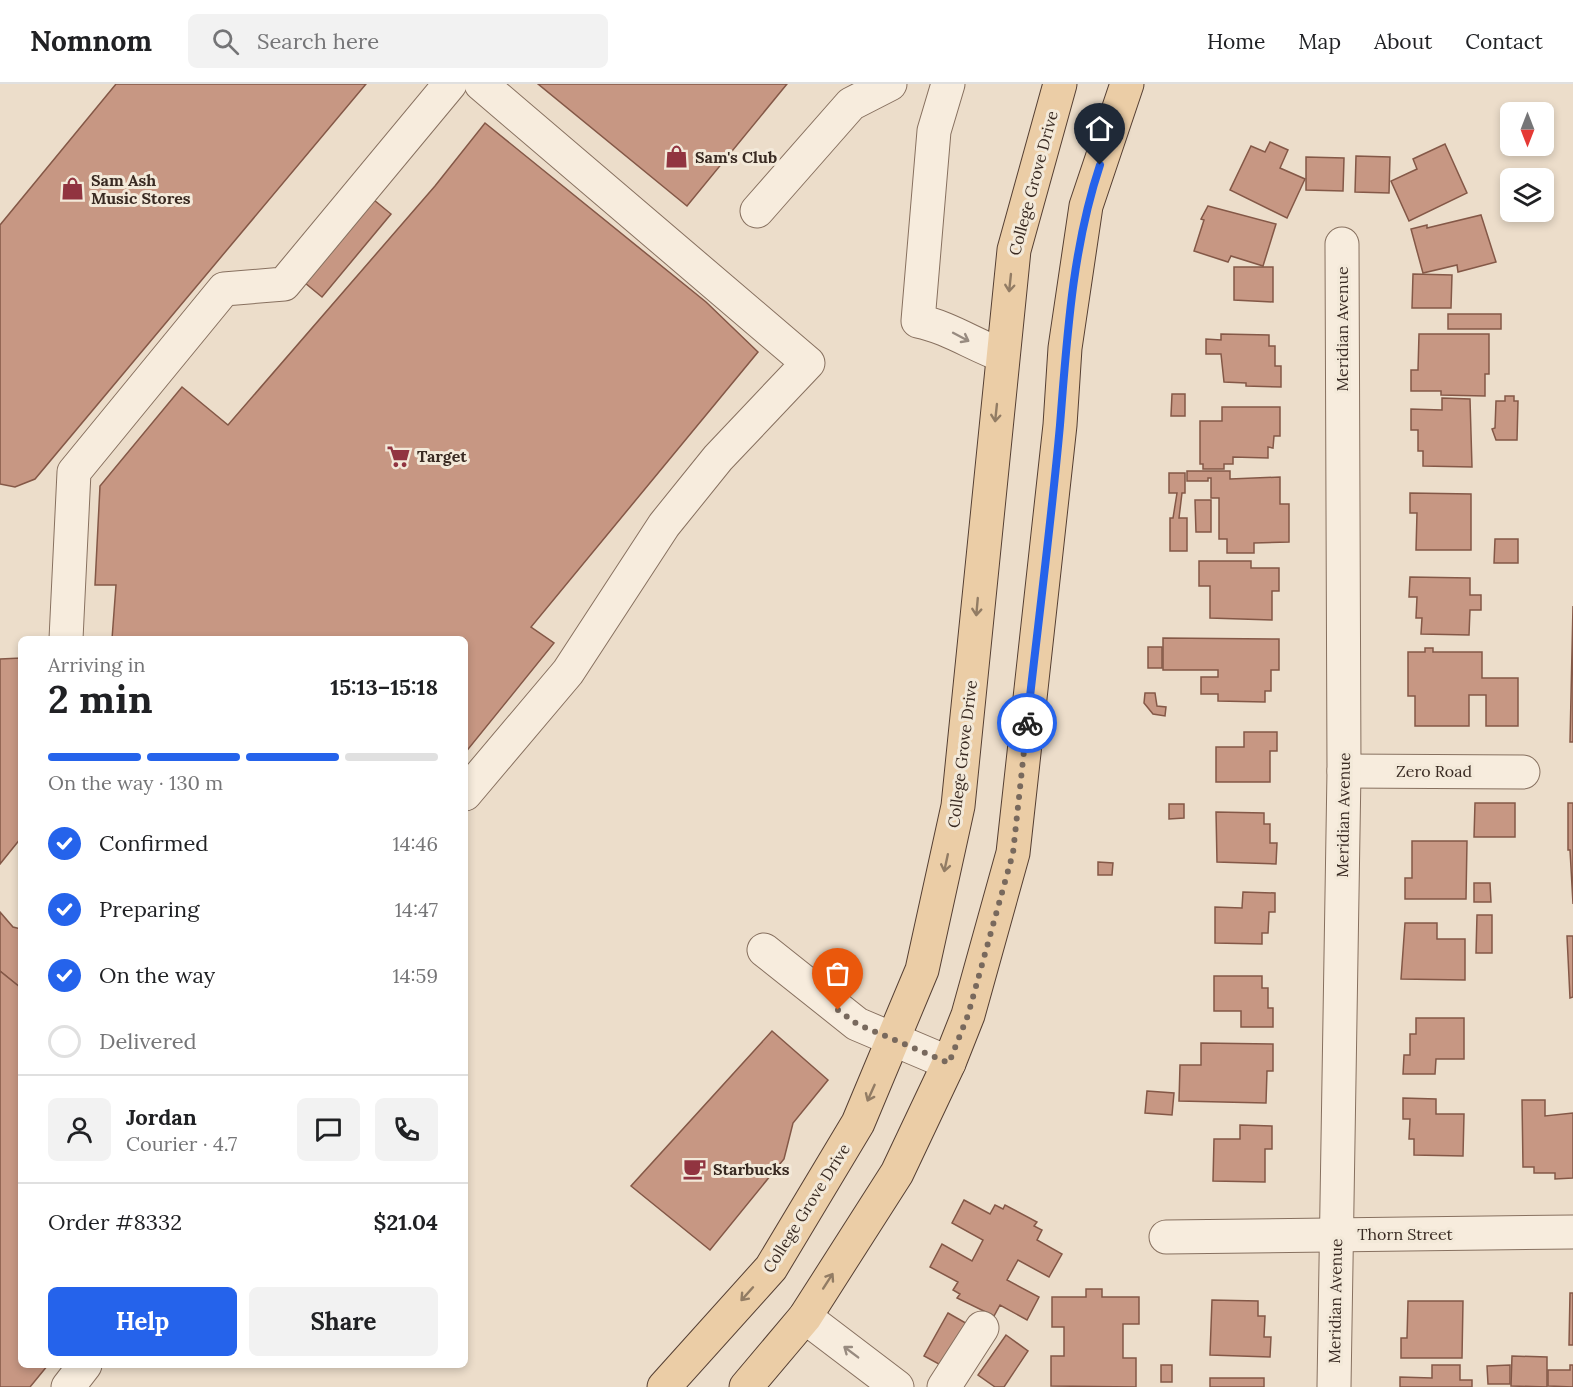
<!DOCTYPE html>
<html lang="en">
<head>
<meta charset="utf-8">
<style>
  body { margin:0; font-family:Lora,serif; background:#f2f2f2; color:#202124; height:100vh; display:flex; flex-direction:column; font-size:22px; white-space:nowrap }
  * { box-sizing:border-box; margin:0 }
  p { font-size:20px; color:#757577 }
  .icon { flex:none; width:33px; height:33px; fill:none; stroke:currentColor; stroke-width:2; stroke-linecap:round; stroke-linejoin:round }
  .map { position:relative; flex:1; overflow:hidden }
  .sheet { position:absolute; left:18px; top:552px; width:450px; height:732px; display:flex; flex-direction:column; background:#fff; border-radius:9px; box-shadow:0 3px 9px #0003 }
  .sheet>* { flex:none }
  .needle { width:39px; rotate:180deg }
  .buttons { position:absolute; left:1500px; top:18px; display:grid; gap:12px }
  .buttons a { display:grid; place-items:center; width:54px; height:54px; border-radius:9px; background:#fff; box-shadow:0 3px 9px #0003; font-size:30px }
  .pin { position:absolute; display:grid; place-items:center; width:51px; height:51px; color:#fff; margin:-62px -26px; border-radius:50% 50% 50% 0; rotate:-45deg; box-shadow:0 0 6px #0007 }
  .pin .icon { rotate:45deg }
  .courier { position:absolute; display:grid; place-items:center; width:60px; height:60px; margin:-30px; border:4px solid #2563eb; border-radius:50%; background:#fff; color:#222; box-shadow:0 2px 8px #0007 }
  .summary em { font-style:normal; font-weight:700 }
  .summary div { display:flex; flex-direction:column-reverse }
  .summary { display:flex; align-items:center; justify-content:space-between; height:102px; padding:0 30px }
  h1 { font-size:39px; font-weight:700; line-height:45px }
  .bar { display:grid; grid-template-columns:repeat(4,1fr); gap:9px 6px; align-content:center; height:72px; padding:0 30px }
  .bar i { height:8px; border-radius:4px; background:#e0e0e0 }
  .bar .active { background:#2563eb }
  .bar p { grid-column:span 4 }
  .line { display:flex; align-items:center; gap:15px; padding:0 30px; border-top:2px solid #e0e0e0 }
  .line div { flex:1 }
  .round { display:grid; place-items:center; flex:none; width:63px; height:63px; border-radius:9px; background:#f2f2f2 }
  ol { padding:0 30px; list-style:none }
  li { display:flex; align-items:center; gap:18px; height:66px }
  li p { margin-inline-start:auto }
  li .icon { padding:6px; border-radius:50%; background:#2563eb; color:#fff; stroke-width:4 }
  li:last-child { color:#757577 }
  li i { width:33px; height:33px; border:3px solid #e0e0e0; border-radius:50% }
  .primary-button { display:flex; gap:12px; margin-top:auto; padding:12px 30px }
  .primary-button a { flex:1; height:69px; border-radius:9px; background:#2563eb; color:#fff; font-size:24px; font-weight:700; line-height:69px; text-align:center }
  .primary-button a+a { background:#f2f2f2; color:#202124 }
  header { display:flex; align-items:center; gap:36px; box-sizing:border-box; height:84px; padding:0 30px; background:#fff; border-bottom:2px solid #e0e0e0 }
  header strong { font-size:28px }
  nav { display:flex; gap:33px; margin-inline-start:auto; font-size:21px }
  .search { width:420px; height:54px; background:#f2f2f2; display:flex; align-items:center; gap:15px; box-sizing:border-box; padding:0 21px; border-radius:9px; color:#757577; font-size:22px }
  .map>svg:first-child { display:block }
  .building { fill:#c79783; stroke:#845847; stroke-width:1.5 }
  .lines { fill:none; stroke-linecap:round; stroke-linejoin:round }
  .minor-casing { stroke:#87705f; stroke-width:35 }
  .major-casing { stroke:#553f33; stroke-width:35 }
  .minor { stroke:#f7ecdd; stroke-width:33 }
  .major { stroke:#ebcda6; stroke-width:33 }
  .oneway { stroke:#927c64 }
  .oneway2 { stroke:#988b80 }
  .done { stroke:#78695d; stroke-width:6; stroke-dasharray:0 10.8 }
  .route { stroke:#2563eb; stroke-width:8 }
  .labels { text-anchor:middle; stroke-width:6; stroke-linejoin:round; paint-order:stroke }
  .poi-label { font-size:16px; font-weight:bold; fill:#392a22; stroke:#f3e9d9; text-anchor:start }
  .street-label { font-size:16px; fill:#392a22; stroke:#f3e9d9 }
</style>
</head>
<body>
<header>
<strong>Nomnom</strong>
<div class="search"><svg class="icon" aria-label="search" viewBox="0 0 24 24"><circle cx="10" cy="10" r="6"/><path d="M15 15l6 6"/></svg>Search here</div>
<nav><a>Home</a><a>Map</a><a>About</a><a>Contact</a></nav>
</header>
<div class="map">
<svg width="1573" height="1303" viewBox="0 0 1573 1303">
  <rect width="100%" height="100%" fill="#ecddca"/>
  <g class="building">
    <path d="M116,0h250l-331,395 -20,8 -15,-3v-259z"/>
    <path d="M538,0h249l-100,122z"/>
    <path d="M485,39l221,179 52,50 -227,275 23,16 -89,110v-114h-353l4,-54h-21l5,-99 82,-99 46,38 207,-239z"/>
    <path d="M1270,58l18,8 -8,18 25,11 -18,39 -57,-28 21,-44 14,6z"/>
    <path d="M1445,60l22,49 -58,28 -18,-40 26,-12 -4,-10z"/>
    <path d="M1356,72l34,1 -1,36 -34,-1z"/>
    <path d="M1306,73l38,1 -1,33 -37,-1z"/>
    <path d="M374,116l17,14 -69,83 -17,-14z"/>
    <path d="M1208,122l68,18 -13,42 -32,-10 -3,6 -34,-11 10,-31 -3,-1z"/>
    <path d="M1481,131l15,47 -38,10 -1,-7 -34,8 -12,-44 16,-4v3z"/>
    <path d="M1234,183h39v35l-39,-2z"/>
    <path d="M1413,190l39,1 -1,33h-39z"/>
    <rect x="1448" y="230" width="53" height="15"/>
    <path d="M1221,250l48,1v11h6v20h6v21l-35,-1v-3l-22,-1 -3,-28h-15v-15l15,1z"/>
    <path d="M1419,250h70v40h-4v22l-44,-1v-4h-30v-21h7z"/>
    <path d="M1172,310h13v22h-14z"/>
    <path d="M1505,312h9v5h4l-1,39h-21l-4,-11 3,-1 1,-27h9z"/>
    <path d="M1442,314l28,1 2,68 -49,-1v-15h-5v-21h-7v-21l31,1z"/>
    <path d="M1222,323h58v29h-6l-1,12 -5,-1v11l-35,-1v7h-9v5h-21v-5h-3v-43h22z"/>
    <path d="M1187,387h43v8l50,-2v27h9v38l-35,1v10h-27v-14h-8v-41h-8v-20h-3v3h-21z"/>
    <path d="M1169,389h16v20h-3l-3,25h8v33h-17v-33h3l4,-25h-8z"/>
    <path d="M1410,409l61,1v56h-55l1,-37h-7z"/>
    <path d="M1195,416h16v32h-15z"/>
    <path d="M1495,455h23v24h-24z"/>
    <path d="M1199,477h52v7h28v23h-7v29l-62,-2v-32h-11z"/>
    <path d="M1410,493l60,1v17h11v15h-11l-1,25 -48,-1 1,-16h-6l1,-21h-8z"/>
    <path d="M1573,522v136h-3z"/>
    <path d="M1163,554l116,1v31h-8v21h-6v11l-47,-1v-7h-17v-17h17v-7h-55z"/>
    <rect x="1148" y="563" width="14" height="21"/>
    <path d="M1425,564h8v4h49v26h36v48h-32v-31h-17v31h-54v-30h-7v-44h17z"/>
    <path d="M21,574v180l-21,26v-205z"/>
    <path d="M1145,609h10l2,13 9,1 -1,9 -12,-2 -9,-11z"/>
    <path d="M1244,648h33v19h-7v31h-54v-35h28z"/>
    <path d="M1475,719h40v34h-41z"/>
    <path d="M1568,719h5v101l-3,-54h-2z"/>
    <path d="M1169,720h15v14l-15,1z"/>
    <path d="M1216,728l48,1v11h6v19h7l-1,21 -59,-2z"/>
    <path d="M1412,757h55l-1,58h-61v-21h7z"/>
    <path d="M1098,778l15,1 -1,12h-14z"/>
    <path d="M1474,799h16l1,19h-17z"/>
    <path d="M1243,808l32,1v19h-6l-1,21h-6v11l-47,-1v-36l27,1z"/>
    <path d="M0,828l13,15 8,2v59l-21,-17z"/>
    <path d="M1477,831h15v38h-16z"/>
    <path d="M1405,839h32v16h28v41l-64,-1z"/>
    <path d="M1567,852h6v61l-3,1z"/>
    <path d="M0,887l21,17v377h27l-18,22h-30z"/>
    <path d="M1214,892h48v12h6v20h5v19h-32v-16h-27z"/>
    <path d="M1416,934h48v41h-28l-1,15h-32l1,-19h6v-21h6z"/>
    <path d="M772,947l56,49 -35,43 -9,36 -74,91 -79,-64z"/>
    <path d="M1201,959l72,1v27h-6l-1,32 -87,-2 1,-36h21z"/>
    <path d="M1147,1007l27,2 -2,22 -27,-2z"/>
    <path d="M1403,1014l33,1v15h28l-1,42 -49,-1v-16h-5l1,-20h-7z"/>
    <path d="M1522,1016h23v16l28,-3v65l-18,1v-6h-21v-6h-11z"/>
    <path d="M1240,1041l32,1v23h-7v33l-52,-1 1,-42h26z"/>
    <path d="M964,1116l26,14 5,-9 8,4 2,-4 32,17 -3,4 8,4 -5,10 25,14 -13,23 -31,-17 -11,20 32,17 -12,23 -27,-15 -6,11 -37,-18 3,-4 -7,-4 5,-8 -28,-15 12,-23 30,17 11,-21 -31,-17z"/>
    <path d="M1086,1205h16v8h37v27h-16v34h13v29l-85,-1v-30h13v-29h-12v-30h34z"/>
    <path d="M1570,1209h3v52h-4z"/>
    <path d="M1212,1216l46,1v15h7l-1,21h7l-1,20 -60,-2z"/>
    <path d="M1408,1217h55l-1,57h-61v-20h6z"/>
    <path d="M948,1229l23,13 -23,43 -24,-13z"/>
    <path d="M1006,1251l22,16 -24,36h-9l-17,-12z"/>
    <path d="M1512,1272l35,1v30l-36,-1z"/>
    <rect x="1161" y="1281" width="11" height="17"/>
    <path d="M1432,1281h28v15h12v7h-72v-10l32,1z"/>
    <path d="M1510,1281v19h-22l-1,-18z"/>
    <path d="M1570,1281h3v22l-25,-1v-16h22z"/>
    <rect x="1210" y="1294" width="54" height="9"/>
  </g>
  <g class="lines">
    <defs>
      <g id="minor">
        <path d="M948,0l-14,47 -16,190c30,6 56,24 84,34"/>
        <path d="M757,127l94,-107 39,-20"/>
        <path d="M66,555l8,-167 150,-183 60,-5 166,-200"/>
        <path d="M1344,687l179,1"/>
        <path d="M465,710l103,-122 96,-147 54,-67 90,-95 -327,-279"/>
        <path d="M764,866l93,74 92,39"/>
        <path d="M1166,1153l407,-5"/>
        <path d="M805,1233l92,70"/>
        <path d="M68,1303l17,-22"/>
        <path d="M944,1303l38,-59"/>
        <path d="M1334,1303l10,-616 -2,-527"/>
      </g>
      <g id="major">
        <path d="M664,1303l107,-119 87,-145 64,-153 36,-164 56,-556 46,-166"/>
        <path d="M746,1303l59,-70 92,-144 52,-110 19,-48 45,-162 47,-428 5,-77 21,-142 41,-122"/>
      </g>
    </defs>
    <use href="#minor" class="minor-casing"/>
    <use href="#major" class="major-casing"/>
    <use href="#minor" class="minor"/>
    <use href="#major" class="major"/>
  </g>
  <defs><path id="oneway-shaft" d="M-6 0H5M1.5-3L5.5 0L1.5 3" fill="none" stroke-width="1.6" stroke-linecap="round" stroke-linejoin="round" transform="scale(1.5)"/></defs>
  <g class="oneway">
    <use href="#oneway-shaft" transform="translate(1010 199) rotate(96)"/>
    <use href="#oneway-shaft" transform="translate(996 329) rotate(96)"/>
    <use href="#oneway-shaft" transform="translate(977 523) rotate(95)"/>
    <use href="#oneway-shaft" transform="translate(946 779) rotate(102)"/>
    <use href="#oneway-shaft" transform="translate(871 1009) rotate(114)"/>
    <use href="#oneway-shaft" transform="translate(828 1197) rotate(-57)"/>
    <use href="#oneway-shaft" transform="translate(747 1210) rotate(132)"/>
  </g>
  <g class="oneway2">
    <use href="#oneway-shaft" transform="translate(961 253) rotate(28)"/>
    <use href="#oneway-shaft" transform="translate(851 1268) rotate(-143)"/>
  </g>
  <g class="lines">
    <path class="done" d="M838,926l19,14 92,39 19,-48 45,-162 14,-130"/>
    <path class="route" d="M1027,639c11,-99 24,-199 33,-298 7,-87 12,-176 40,-260"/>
  </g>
  <defs>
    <symbol id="shop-bare" viewBox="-9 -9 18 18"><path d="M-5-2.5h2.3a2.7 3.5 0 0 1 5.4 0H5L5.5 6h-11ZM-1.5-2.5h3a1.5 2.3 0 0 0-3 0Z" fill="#913440" stroke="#f3e9d9" stroke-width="2.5" paint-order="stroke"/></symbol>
    <symbol id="supermarket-bare" viewBox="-9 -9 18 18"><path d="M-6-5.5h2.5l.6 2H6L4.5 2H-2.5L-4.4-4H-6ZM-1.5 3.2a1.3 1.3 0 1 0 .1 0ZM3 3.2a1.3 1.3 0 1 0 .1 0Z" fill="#913440" stroke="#f3e9d9" stroke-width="2.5" paint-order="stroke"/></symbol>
    <symbol id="cafe-bare" viewBox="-9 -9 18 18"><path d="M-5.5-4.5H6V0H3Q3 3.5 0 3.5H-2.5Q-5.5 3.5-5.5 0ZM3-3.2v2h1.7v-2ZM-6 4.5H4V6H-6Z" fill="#913440" stroke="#f3e9d9" stroke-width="2.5" paint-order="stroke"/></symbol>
  </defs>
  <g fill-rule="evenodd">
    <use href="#shop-bare" x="660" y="56" width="33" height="33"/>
    <use href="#shop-bare" x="56" y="88" width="33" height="33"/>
    <use href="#supermarket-bare" x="382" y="356" width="33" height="33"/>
    <use href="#cafe-bare" x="678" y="1068" width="33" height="33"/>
  </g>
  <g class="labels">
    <g class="poi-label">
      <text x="695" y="79">Sam's Club</text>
      <text x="91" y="102">Sam Ash<tspan x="91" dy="18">Music Stores</tspan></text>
      <text x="417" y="378">Target</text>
      <text x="713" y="1091">Starbucks</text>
    </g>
    <g class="street-label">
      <text transform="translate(1033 99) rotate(-75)" y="6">College Grove Drive</text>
      <text transform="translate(1342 245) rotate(-90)" y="6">Meridian Avenue</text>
      <text transform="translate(962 670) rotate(-83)" y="6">College Grove Drive</text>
      <text x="1434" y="693">Zero Road</text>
      <text transform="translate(1343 731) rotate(-89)" y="6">Meridian Avenue</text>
      <text transform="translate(806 1124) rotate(-58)" y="6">College Grove Drive</text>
      <text x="1405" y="1156">Thorn Street</text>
      <text transform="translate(1335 1217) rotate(-89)" y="6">Meridian Avenue</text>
    </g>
  </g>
</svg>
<div class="buttons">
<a><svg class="needle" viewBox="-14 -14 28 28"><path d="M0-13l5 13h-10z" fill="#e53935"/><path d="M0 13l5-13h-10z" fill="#757577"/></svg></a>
<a><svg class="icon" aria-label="layers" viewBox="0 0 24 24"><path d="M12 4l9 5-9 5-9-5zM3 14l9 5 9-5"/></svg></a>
</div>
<div class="pin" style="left:838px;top:926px;background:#ea580c"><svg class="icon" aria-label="bag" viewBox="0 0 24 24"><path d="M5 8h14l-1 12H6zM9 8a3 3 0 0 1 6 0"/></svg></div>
<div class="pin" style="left:1100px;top:81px;background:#1f2937"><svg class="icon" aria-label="home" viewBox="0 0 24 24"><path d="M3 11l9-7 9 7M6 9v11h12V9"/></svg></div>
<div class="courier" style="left:1027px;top:639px"><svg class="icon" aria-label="bike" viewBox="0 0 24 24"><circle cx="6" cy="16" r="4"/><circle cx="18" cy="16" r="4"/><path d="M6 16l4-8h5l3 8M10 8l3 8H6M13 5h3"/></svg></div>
<section class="sheet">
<div class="summary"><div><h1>2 min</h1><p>Arriving in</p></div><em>15:13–15:18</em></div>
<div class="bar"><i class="active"></i><i class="active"></i><i class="active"></i><i></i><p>On the way · 130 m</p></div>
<ol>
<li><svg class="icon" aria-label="check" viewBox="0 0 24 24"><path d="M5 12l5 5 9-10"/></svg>Confirmed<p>14:46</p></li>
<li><svg class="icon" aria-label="check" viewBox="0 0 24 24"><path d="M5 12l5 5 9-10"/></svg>Preparing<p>14:47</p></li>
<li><svg class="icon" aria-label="check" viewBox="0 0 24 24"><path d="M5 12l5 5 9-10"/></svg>On the way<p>14:59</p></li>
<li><i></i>Delivered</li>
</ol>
<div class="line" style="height:108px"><a class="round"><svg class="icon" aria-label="person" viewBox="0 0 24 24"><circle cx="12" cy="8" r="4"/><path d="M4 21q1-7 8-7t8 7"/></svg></a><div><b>Jordan</b><p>Courier · 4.7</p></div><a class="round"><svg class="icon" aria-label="chat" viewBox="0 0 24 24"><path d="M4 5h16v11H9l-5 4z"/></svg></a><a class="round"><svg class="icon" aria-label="phone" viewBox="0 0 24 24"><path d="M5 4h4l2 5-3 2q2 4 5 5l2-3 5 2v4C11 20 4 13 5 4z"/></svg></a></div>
<div class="line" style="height:78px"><div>Order #8332</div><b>$21.04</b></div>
<div class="primary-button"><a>Help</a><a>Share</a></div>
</section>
</div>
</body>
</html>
